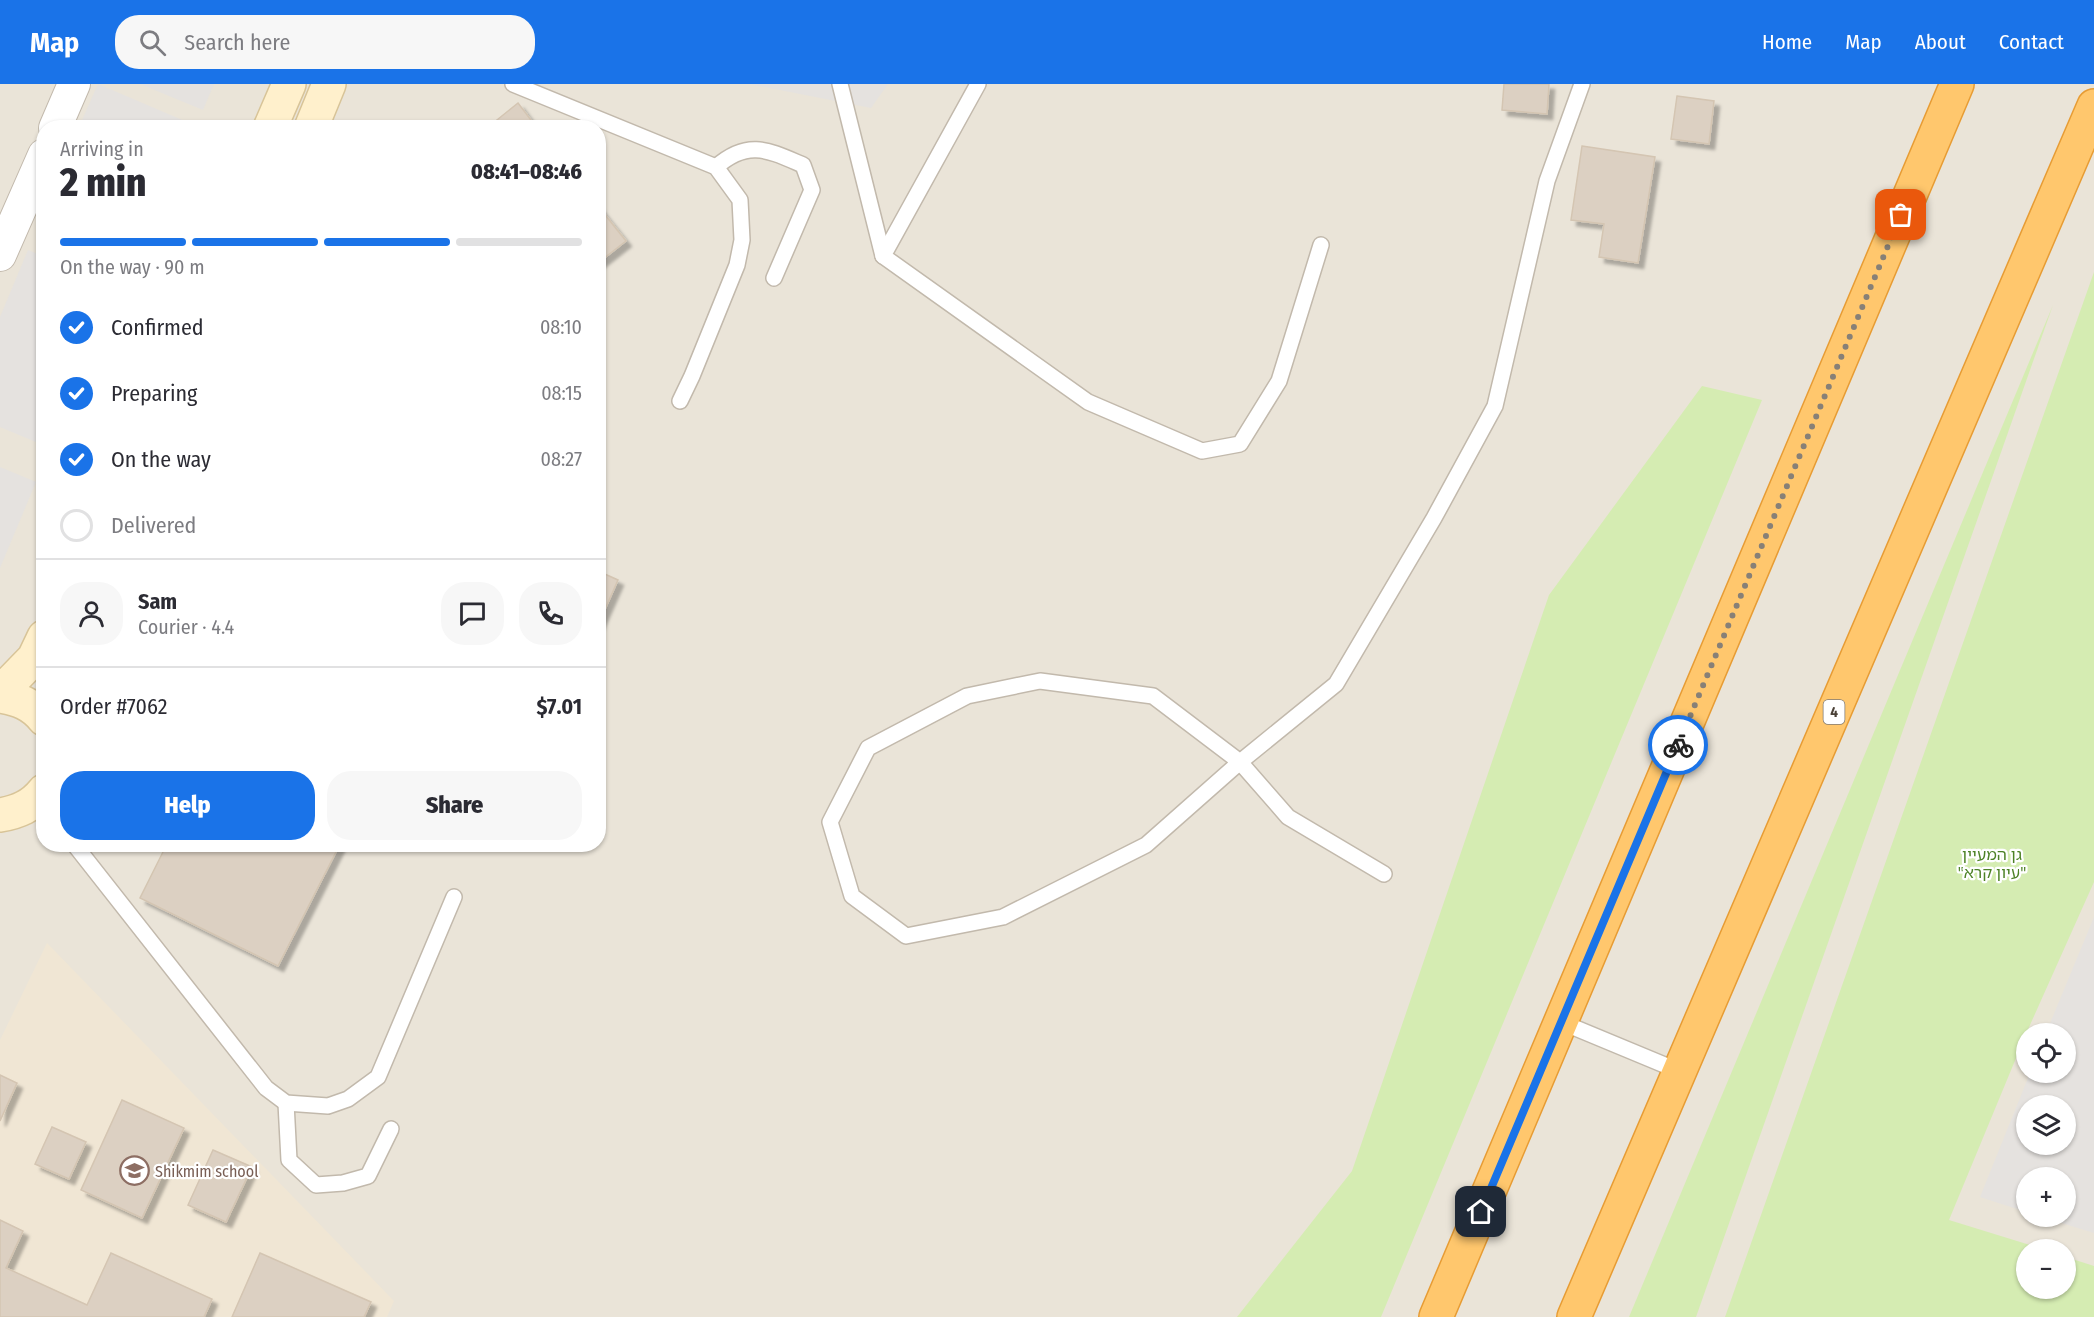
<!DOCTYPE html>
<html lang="en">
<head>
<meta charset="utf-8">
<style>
  body { margin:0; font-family:"Fira Sans Condensed","Noto Sans Hebrew",sans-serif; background:#f7f7f7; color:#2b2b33; height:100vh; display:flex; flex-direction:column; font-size:22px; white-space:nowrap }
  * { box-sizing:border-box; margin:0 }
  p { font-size:20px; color:#7c7c81 }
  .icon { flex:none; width:33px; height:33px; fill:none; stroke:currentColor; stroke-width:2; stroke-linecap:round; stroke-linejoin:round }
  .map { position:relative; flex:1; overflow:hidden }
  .sheet { position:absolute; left:36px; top:36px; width:570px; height:732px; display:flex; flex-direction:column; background:#fff; border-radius:24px; box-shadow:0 2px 4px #0004 }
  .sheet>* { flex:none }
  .tools { position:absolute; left:2016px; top:939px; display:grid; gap:12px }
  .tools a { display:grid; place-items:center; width:60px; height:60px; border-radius:50%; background:#fff; box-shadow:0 2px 4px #0004; font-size:30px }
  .pin { position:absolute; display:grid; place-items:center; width:51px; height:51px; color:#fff; margin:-26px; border-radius:12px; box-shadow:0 3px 9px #0006 }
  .courier { position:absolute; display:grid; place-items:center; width:60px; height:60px; margin:-30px; border:4px solid #1a73e8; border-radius:50%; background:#fff; color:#222; box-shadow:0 2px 8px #0007 }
  .headline em { font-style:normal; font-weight:800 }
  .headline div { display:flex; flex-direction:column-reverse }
  .headline { display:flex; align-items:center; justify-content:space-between; height:102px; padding:0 24px }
  h1 { font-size:39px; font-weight:800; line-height:45px }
  .bar { display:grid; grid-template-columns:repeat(4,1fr); gap:9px 6px; align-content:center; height:72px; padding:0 24px }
  .bar i { height:8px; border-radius:4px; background:#e1e1e2 }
  .bar .active { background:#1a73e8 }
  .bar p { grid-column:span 4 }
  .line { display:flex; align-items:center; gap:15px; padding:0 24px; border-top:2px solid #e1e1e2 }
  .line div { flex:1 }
  .round { display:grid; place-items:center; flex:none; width:63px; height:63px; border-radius:24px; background:#f7f7f7 }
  ol { padding:0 24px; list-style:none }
  li { display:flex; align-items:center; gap:18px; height:66px }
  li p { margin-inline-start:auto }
  li .icon { padding:6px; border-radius:50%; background:#1a73e8; color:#fff; stroke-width:4 }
  li:last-child { color:#7c7c81 }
  li i { width:33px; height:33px; border:3px solid #e1e1e2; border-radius:50% }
  .button { display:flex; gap:12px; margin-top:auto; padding:12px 24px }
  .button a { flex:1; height:69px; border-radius:24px; background:#1a73e8; color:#fff; font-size:24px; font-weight:800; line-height:69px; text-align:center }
  .button a+a { background:#f7f7f7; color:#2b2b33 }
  header { display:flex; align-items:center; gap:36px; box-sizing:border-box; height:84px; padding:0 30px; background:#1a73e8; color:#fff }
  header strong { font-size:28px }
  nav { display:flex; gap:33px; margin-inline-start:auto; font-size:21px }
  .search { width:420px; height:54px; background:#f7f7f7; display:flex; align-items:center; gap:15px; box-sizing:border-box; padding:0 21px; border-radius:24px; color:#7c7c81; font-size:22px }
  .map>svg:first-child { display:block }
  .residential { fill:#eae4d8; fill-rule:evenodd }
  .education { fill:#f0e6d4 }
  .green { fill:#d5ecb2 }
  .parking { fill:#e5e2df; fill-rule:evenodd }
  .building { fill:#dcd0c2; stroke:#d4c5b2; stroke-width:1.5; filter:url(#shadow) }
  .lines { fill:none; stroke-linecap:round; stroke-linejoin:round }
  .lane-casing { stroke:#c2b9ac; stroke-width:18 }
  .street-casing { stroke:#c2b9ac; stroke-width:34 }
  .secondary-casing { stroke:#d8c498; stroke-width:36 }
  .highway-casing { stroke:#e79c34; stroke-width:36 }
  .lane { stroke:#fff; stroke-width:15 }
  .street { stroke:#fff; stroke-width:32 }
  .secondary { stroke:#fff0cc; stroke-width:33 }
  .highway { stroke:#ffc76d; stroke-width:33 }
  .done { stroke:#878077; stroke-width:6; stroke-dasharray:0 10.8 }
  .route { stroke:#1a73e8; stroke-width:8 }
  .labels { text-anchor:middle; stroke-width:4.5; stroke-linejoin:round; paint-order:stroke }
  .shield { fill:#fff; stroke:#817b74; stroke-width:1.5 }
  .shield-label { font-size:15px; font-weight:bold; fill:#4b4238 }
  .park-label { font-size:16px; fill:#4d8226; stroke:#fff }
  .education-label { font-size:16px; fill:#785e54; stroke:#fff; text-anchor:start }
</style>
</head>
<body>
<header>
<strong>Map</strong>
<div class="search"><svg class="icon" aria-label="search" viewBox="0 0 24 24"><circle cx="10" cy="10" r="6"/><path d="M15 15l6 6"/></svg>Search here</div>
<nav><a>Home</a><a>Map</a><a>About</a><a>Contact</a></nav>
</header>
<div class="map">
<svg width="2094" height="1233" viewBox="0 0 2094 1233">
  <defs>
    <filter id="shadow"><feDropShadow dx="5.5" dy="5.5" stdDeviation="1.5" flood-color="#0004"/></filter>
  </defs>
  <rect width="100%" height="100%" fill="#f6f2eb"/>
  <path class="residential" d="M0,0h2094v1233h-2094zM44,44h554v716h-554zM2026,950h40v38h-40zM2026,1022h40v38h-40zM2026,1094h40v38h-40zM2026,1166h40v38h-40z"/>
  <path class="education" d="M47,859l347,358 -7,16h-387v-277z"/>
  <g class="green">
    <path d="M2094,188v610l-68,152 -77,186 94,29 -17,1v38h40v-31l28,9v51h-369z"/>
    <path d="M2053,221l-357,1012h-67z"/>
    <path d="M1702,302l60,14 -381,917h-144l115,-146 197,-576z"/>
  </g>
  <g class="parking">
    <path d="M98,0l89,38 -3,5h-105z"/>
    <path d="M140,0h74l-11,26z"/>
    <path d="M749,0h139l-17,24z"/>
    <path d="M28,166l15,6v189l-43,-18v-110z"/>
    <path d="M0,383l36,15 -36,86z"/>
    <path d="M2094,833v316l-52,-16 24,-1v-38h-40v34l-46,-15 50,-124 36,-1v-38l-20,-1zM2026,1022h40v38h-40z"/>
  </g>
  <g class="building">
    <path d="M1504,0h45l-2,30 -45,-4z"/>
    <path d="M1677,12l37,5 -5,43 -38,-5z"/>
    <path d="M518,19l19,25h-50z"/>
    <path d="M1582,62l73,11 -17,106 -39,-6 5,-33 -33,-4z"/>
    <path d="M598,122l28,35 -28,22z"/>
    <path d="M598,487l20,9 -20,45z"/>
    <path d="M167,760h173l-62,122 -138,-68z"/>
    <path d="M0,991l17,8 -17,38z"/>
    <path d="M122,1016l62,28 -42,90 -61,-28z"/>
    <path d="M52,1043l34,15 -17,37 -34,-15z"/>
    <path d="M213,1066l39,17 -26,55 -38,-17z"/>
    <path d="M0,1136l23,11 -17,37 81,37 24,-52 101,46 -8,18h-204z"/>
    <path d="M260,1169l111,49 -7,15h-132z"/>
  </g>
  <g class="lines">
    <defs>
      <g id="lane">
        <path d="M513,0l203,83 24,33 2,40 -5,25 -45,111 -12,25"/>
        <path d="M840,0l43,172"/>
        <path d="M978,0l-95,172 205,146 114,49 38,-7 39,-63 42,-136"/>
        <path d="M716,83c32,-28 52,-17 87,-2l9,25 -38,88"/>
        <path d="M74,760l192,244 20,15 42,3 20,-7 30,-22 76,-180"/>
        <path d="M1384,790l-96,-57 -48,-55 -87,-66 -113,-15 -73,15 -99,52 -38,74 22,74 54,40 97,-19 143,-72 94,-83 96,-78 98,-166 61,-112 52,-225 35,-97"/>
        <path d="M1561,938l118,49"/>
        <path d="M286,1019l3,57 27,25 27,-2 25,-7 23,-47"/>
      </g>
      <g id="street">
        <path d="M55,44l19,-44"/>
        <path d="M0,171l44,-100"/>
      </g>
      <g id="secondary">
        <path d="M270,44l19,-44"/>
        <path d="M311,44l18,-44"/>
        <path d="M0,609l34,-35 10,-21"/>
        <path d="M0,612c18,3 32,8 44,23"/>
        <path d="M0,731c18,-3 32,-9 44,-24"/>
      </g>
      <g id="highway">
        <path d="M1436,1233l521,-1233"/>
        <path d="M1574,1233l520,-1211"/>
      </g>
    </defs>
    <use href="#lane" class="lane-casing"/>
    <use href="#street" class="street-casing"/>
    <use href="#secondary" class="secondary-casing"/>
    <use href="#highway" class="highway-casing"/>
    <use href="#lane" class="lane"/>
    <use href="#street" class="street"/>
    <use href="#secondary" class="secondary"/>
    <use href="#highway" class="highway"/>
  </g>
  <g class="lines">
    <path class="done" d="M1678,661l223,-530"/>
    <path class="route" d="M1481,1128l197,-467"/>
  </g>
  <defs>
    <symbol id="school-ring" viewBox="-11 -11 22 22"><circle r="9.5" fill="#fff" stroke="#8d6e63" stroke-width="1.5"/><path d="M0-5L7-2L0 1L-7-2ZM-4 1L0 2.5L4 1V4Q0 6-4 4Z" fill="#8d6e63"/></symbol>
  </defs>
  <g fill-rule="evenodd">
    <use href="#school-ring" x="118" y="1070" width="33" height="33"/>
  </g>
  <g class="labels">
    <rect class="shield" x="1823.5" y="616" width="21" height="24" rx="4.5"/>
    <g class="shield-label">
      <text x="1834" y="633">4</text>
    </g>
    <g class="park-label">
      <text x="1992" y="776">גן המעיין<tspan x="1992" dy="18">"עיון קרא"</tspan></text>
    </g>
    <g class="education-label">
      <text x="155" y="1093">Shikmim school</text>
    </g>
  </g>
</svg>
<div class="tools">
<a><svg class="icon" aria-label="locate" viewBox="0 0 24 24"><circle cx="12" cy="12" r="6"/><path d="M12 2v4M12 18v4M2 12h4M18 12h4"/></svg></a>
<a><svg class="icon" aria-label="layers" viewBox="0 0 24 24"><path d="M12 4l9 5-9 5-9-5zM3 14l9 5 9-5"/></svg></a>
<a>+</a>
<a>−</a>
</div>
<div class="pin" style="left:1901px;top:131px;background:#ea580c"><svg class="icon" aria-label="bag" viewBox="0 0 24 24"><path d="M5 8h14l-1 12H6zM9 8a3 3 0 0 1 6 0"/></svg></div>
<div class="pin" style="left:1481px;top:1128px;background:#1f2937"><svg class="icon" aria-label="home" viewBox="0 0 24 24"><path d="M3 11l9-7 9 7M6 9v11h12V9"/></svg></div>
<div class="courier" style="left:1678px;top:661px"><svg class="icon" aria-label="bike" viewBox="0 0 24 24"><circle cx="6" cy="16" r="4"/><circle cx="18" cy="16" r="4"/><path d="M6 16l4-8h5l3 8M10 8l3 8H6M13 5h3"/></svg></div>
<section class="sheet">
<div class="headline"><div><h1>2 min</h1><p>Arriving in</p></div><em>08:41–08:46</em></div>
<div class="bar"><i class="active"></i><i class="active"></i><i class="active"></i><i></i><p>On the way · 90 m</p></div>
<ol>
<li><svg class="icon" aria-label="check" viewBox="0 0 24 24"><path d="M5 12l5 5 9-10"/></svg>Confirmed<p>08:10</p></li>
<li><svg class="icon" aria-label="check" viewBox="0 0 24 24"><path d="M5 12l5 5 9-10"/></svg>Preparing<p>08:15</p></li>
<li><svg class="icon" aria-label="check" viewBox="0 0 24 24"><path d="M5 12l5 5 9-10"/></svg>On the way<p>08:27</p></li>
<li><i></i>Delivered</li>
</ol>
<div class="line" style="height:108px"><a class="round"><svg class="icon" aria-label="person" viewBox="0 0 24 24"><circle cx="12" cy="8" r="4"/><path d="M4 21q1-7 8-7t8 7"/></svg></a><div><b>Sam</b><p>Courier · 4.4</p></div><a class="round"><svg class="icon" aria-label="chat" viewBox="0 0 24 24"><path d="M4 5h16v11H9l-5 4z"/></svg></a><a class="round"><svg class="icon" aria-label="phone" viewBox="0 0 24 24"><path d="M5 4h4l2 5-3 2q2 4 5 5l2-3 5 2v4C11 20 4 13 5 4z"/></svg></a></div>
<div class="line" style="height:78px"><div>Order #7062</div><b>$7.01</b></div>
<div class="button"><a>Help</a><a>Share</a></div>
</section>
</div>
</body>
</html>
